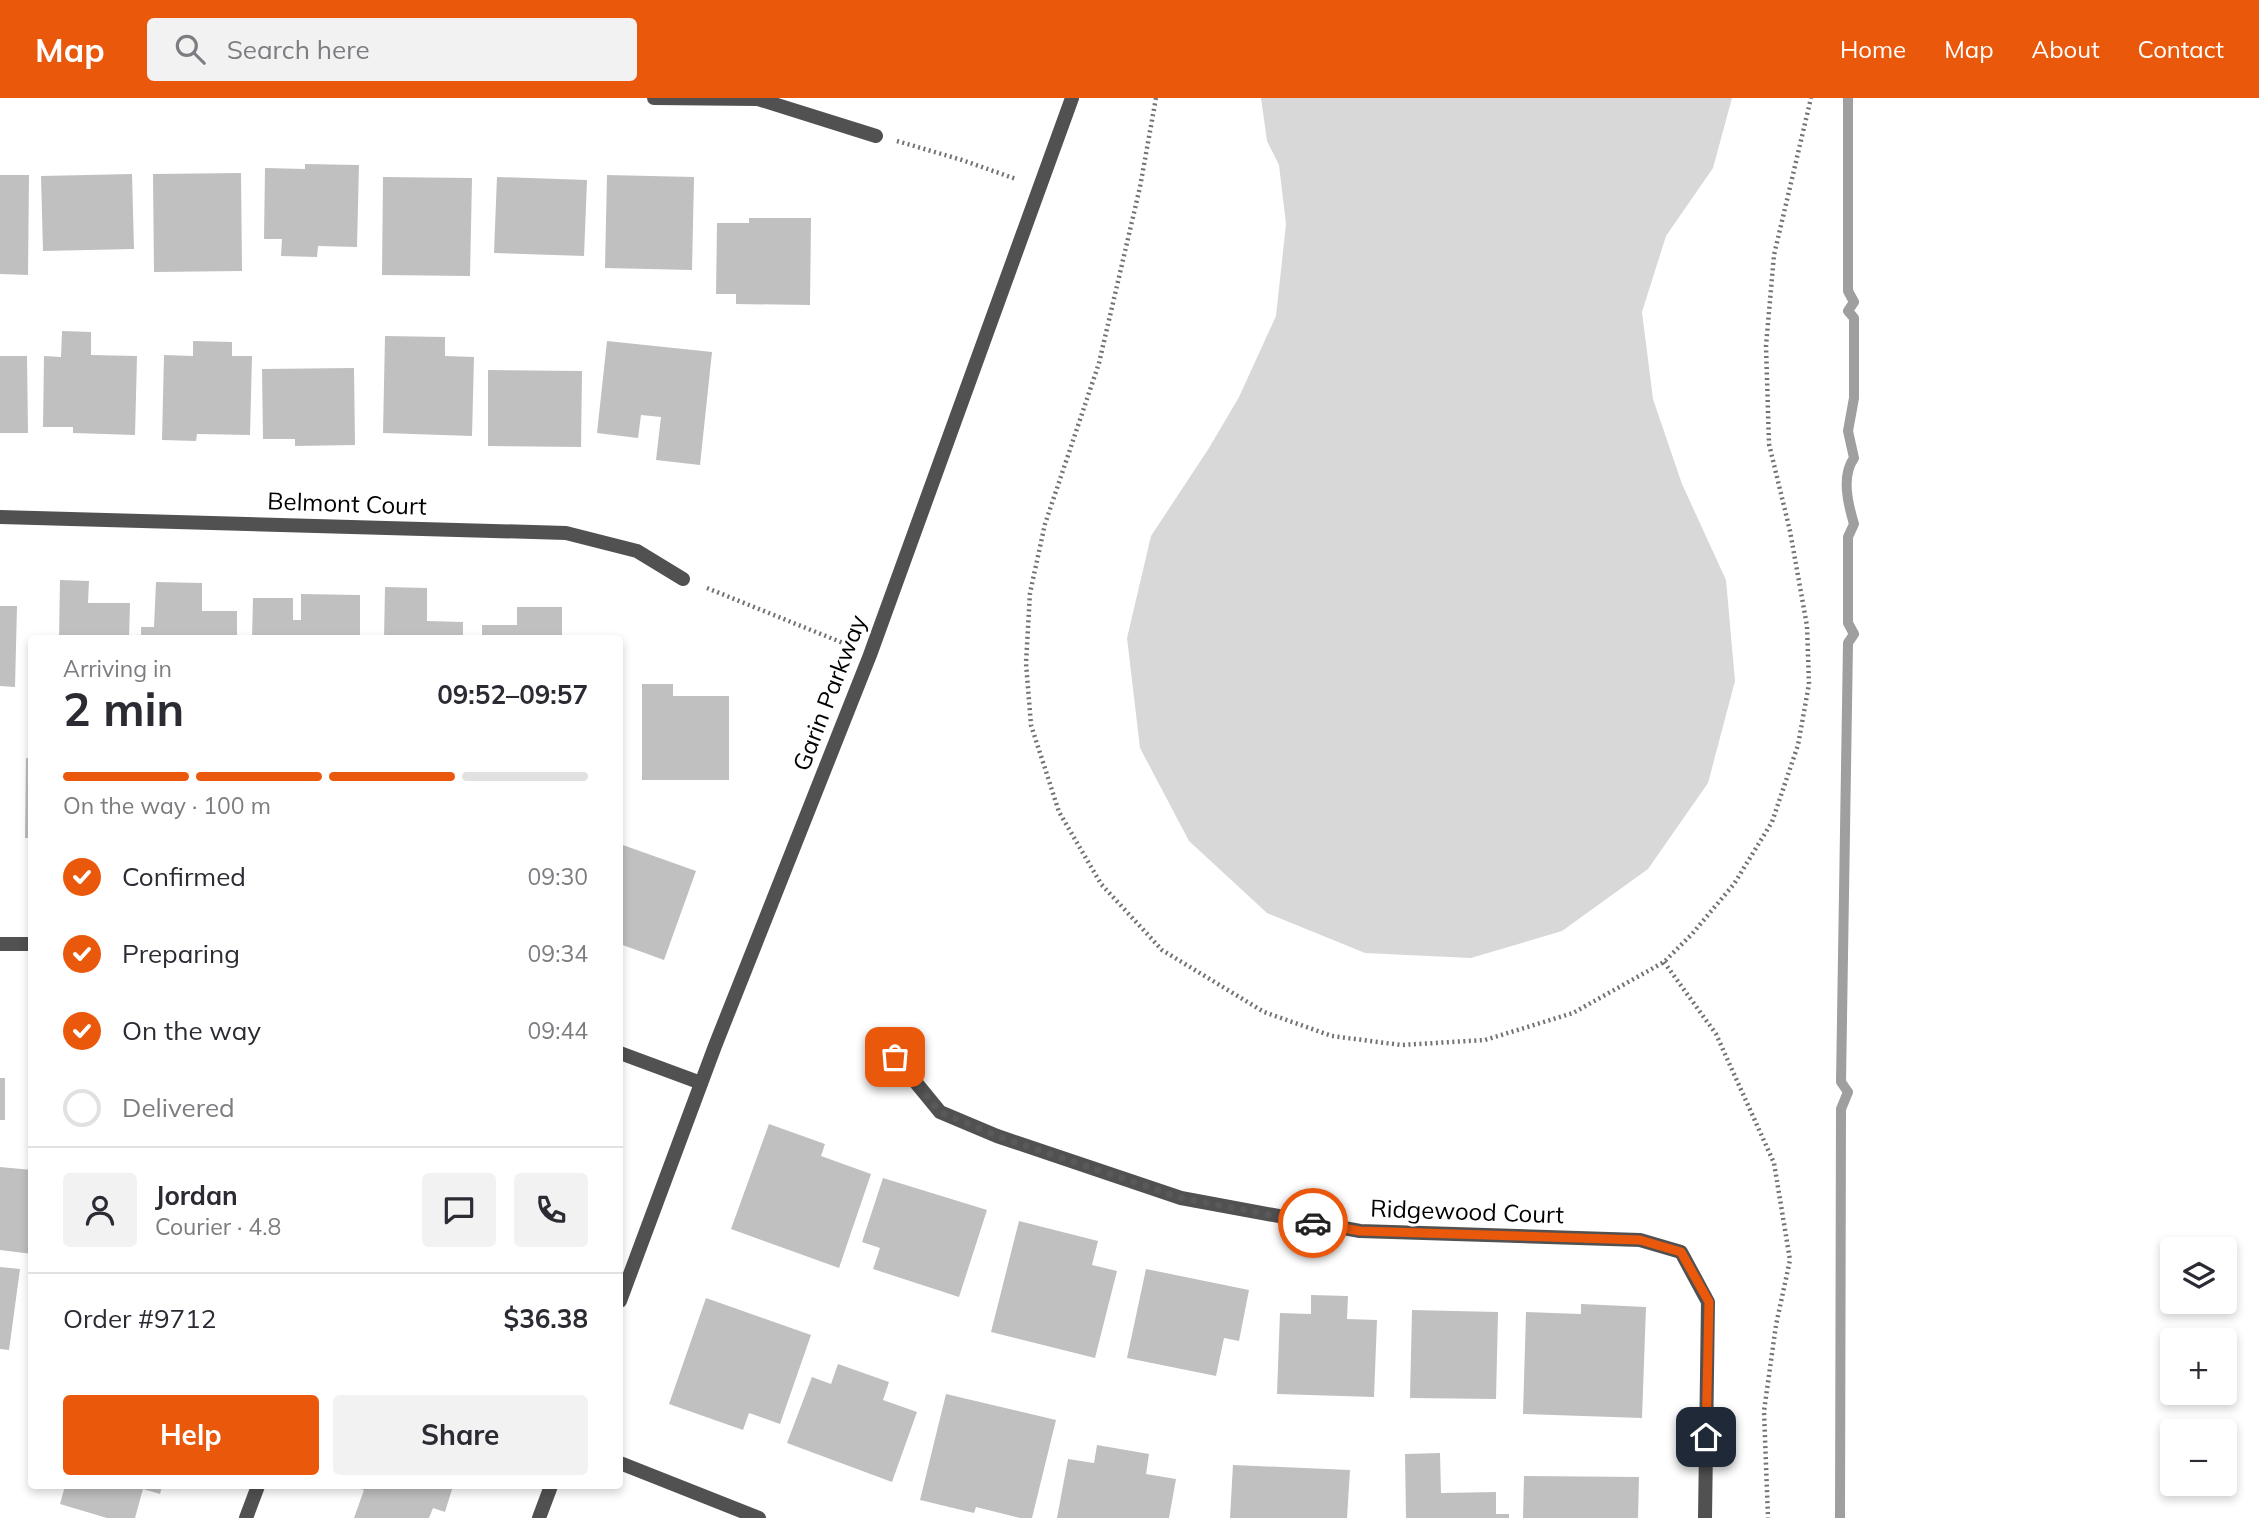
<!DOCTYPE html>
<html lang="en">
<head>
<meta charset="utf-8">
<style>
  body { margin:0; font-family:Mulish,sans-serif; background:#f2f2f3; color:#2b2b33; height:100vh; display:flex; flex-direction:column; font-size:26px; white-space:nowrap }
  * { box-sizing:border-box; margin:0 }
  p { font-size:23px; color:#7c7c81 }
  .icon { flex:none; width:38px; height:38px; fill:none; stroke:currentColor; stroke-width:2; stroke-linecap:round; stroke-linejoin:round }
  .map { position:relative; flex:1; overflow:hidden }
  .drawer { position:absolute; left:28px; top:537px; width:595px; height:854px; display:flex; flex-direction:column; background:#fff; border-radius:7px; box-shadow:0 4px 10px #0003 }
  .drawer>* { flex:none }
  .fabs { position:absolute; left:2160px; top:1139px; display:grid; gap:14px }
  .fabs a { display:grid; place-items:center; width:77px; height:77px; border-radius:7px; background:#fff; box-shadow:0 4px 10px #0003; font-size:35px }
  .pin { position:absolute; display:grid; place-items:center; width:60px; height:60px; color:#fff; margin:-30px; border-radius:14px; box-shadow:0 4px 10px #0006 }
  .courier { position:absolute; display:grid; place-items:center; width:70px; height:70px; margin:-35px; border:5px solid #ea580c; border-radius:50%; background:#fff; color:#222; box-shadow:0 2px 9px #0007 }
  .head em { font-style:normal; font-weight:700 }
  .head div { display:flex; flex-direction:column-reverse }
  .head { display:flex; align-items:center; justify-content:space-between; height:119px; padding:0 35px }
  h1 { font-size:46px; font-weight:700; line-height:52px }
  .bar { display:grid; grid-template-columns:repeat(4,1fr); gap:10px 7px; align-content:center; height:84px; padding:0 35px }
  .bar i { height:9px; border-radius:5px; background:#e1e1e2 }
  .bar .selected { background:#ea580c }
  .bar p { grid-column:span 4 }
  .line { display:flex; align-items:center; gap:18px; padding:0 35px; border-top:2px solid #e1e1e2 }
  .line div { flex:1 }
  .round { display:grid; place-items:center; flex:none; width:74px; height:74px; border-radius:7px; background:#f2f2f3 }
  ol { padding:0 35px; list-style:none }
  li { display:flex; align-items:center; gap:21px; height:77px }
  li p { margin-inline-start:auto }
  li .icon { padding:7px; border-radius:50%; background:#ea580c; color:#fff; stroke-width:4 }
  li:last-child { color:#7c7c81 }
  li i { width:38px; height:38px; border:4px solid #e1e1e2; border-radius:50% }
  .action { display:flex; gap:14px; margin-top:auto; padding:14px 35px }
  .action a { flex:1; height:80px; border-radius:7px; background:#ea580c; color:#fff; font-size:28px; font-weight:700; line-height:80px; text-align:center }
  .action a+a { background:#f2f2f3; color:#2b2b33 }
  header { display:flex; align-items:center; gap:42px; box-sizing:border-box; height:98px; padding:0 35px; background:#ea580c; color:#fff }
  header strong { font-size:33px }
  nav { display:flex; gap:38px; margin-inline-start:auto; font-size:24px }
  .search { width:490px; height:63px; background:#f2f2f3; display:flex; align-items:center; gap:18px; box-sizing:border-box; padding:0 24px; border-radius:7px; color:#7c7c81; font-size:26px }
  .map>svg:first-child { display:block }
  .green { fill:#d8d8d8 }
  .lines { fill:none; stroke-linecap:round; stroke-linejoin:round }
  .stream { stroke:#9f9f9f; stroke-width:10 }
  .building { fill:#c0c0c0 }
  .path { stroke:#737373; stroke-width:4.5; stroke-dasharray:2 3.5; stroke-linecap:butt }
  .minor { stroke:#515151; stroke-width:14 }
  .tertiary { stroke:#515151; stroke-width:14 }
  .done { stroke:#595959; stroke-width:7; stroke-dasharray:0 12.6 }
  .route { stroke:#ea580c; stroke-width:9 }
  .labels { text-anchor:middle; stroke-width:6; stroke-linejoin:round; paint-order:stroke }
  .street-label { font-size:24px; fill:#000; stroke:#fff }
</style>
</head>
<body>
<header>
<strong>Map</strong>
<div class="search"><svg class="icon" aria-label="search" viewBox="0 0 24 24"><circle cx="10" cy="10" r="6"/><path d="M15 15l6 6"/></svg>Search here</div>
<nav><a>Home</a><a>Map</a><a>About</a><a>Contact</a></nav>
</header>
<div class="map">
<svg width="2259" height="1420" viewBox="0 0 2259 1420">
  <rect width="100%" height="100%" fill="#fff"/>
  <path class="green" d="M1261,0h471l-19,70 -47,68 -24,76 11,87 29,85 44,96 9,101 -27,102 -60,86 -86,62 -91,27 -106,-5 -98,-40 -78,-72 -49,-93 -13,-110 24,-102 58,-88 30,-51 37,-81 10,-92 -7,-59 -12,-24z"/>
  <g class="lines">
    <path class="stream" d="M1840,1420l1,-409 7,-17 -7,-10 7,-439 6,-9 -6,-11v-86l6,-13c-6,-20 -13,-48 0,-66l-6,-27 6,-33v-80l-6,-7 6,-9 -6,-11v-193"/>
  </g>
  <g class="building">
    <path d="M305,66l54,1 -2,82 -39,-1 -1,11 -36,-1 1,-17h-18l1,-71 40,1z"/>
    <path d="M241,75l1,98 -88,1 -1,-98z"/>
    <path d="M132,76l2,75 -91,2 -2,-75z"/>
    <path d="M0,77h29l-1,100 -28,-1z"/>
    <path d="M607,77l87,2 -2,93 -87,-2z"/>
    <path d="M383,79l89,1 -2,98 -88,-1z"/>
    <path d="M497,79l90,3 -3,76 -90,-3z"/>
    <path d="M749,120h62l-1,87 -74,-1v-10h-20l1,-71h32z"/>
    <path d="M62,233l29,1v23l46,1 -2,79 -62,-2v-6h-30l1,-71 17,1z"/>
    <path d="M385,238l60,1v19l29,1 -2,79 -89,-3z"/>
    <path d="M193,243l39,1v14h20l-2,79 -53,-1 -1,7 -34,-1 2,-85 29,1z"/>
    <path d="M607,243l105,11 -12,113 -44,-5 5,-43 -20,-2 -3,23 -41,-5z"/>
    <path d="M0,258h27l1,77h-28z"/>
    <path d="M354,270l1,77 -60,1v-7h-32l-1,-70z"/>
    <path d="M488,272l94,1 -1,76 -93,-1z"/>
    <path d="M60,482l29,1 -1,22h42l-1,36h-70z"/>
    <path d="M156,484l46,1v28h35v28h-96v-12h13z"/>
    <path d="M385,489l42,1v33l36,1v17h-79z"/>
    <path d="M301,496l59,1v44h-108l1,-41h40v22h8z"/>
    <path d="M0,508h17l-2,81 -15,-1z"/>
    <path d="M517,509h45v32h-80v-14h35z"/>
    <path d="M642,586h31v12h56v84h-87z"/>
    <path d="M26,660h6v80h-7z"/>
    <path d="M620,746l76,27 -32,89 -44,-16z"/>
    <rect x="0" y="980" width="5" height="42"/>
    <path d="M769,1026l56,20 -4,12 50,18 -32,94 -108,-39z"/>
    <path d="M0,1069l32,3v84l-32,-4z"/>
    <path d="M883,1080l104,32 -28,87 -86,-28 7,-21 -18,-6z"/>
    <path d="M1019,1123l79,20 -6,24 25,6 -22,87 -104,-26z"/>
    <path d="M0,1169l20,2 -11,81 -9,-1z"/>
    <path d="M1146,1171l103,21 -10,51 -15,-3 -8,38 -89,-18z"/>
    <path d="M1311,1197l37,1 -1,23 30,1 -3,77 -97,-3 3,-81 31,1z"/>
    <path d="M706,1200l105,37 -31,89 -31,-11 -6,17 -74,-26z"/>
    <path d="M1581,1206l65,3 -4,111 -119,-4 3,-102 55,2z"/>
    <path d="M1412,1212l86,2 -2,87 -86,-1z"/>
    <path d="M838,1266l51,18 -6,18 34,12 -25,70 -105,-39 25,-66 19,7z"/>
    <path d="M946,1296l110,26 -24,98h-12l-44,-11 -2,6 -54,-13z"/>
    <path d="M1097,1347l52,9 -3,20 30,5 -7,39h-112l11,-59 26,4z"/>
    <path d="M1440,1355l1,40 55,-1v22h13v4h-103l-1,-64z"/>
    <path d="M1233,1367l117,5 -3,48h-117z"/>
    <path d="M1524,1378l115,1 -1,41h-115z"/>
    <path d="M65,1388h97l-2,8 -17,-5 -8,29h-28l-47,-14z"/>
    <path d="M352,1388h101l-8,26 -12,-4 -4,10h-75l10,-28z"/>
  </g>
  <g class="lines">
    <g class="path">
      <path d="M1156,0l-16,89 -41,176 -54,161 -15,69 -4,70 5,62 28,87 42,72 61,66 102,62 68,24 69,9 84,-5 88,-27 91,-51 28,-28 42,-50 38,-62 26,-77 11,-61 -2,-58 -17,-95 -21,-87 -3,-98 8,-91 37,-157"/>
      <path d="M897,43l65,19 54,19"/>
      <path d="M707,490l141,57"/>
      <path d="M1664,864l52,72 58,129 16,97 -14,65 -12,86 4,107"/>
    </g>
    <g class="minor">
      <path d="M654,0l104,1 118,37"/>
      <path d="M0,419l566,16 71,18 46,28"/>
      <path d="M0,846h32"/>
      <path d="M620,955l81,30"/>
      <path d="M895,959l45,55 57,24 184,62 179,33 280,9 41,12 27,50 -3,216"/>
      <path d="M620,1365l139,55"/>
      <path d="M246,1420l12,-32"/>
    </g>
    <g class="tertiary">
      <path d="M620,1203l95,-255 155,-391 202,-557"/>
      <path d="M539,1420l12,-32"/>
    </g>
  </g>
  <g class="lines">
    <path class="done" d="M895,959l45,55 57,24 184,62 132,25"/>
    <path class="route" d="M1313,1125l47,8 280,9 41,12 28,50 -3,135"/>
  </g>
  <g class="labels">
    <g class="street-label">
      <text transform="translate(347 406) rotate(2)" y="8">Belmont Court</text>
      <text transform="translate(830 595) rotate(-69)" y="8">Garin Parkway</text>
      <text transform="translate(1467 1114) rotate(2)" y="8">Ridgewood Court</text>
    </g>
  </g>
</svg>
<div class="fabs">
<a><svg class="icon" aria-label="layers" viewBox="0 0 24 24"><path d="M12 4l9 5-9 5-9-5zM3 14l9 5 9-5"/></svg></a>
<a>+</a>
<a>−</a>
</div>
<div class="pin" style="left:895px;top:959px;background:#ea580c"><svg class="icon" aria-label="bag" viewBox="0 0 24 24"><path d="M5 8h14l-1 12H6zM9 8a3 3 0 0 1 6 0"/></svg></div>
<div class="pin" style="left:1706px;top:1339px;background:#1f2937"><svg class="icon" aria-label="home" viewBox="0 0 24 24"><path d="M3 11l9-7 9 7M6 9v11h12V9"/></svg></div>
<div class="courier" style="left:1313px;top:1125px"><svg class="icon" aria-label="car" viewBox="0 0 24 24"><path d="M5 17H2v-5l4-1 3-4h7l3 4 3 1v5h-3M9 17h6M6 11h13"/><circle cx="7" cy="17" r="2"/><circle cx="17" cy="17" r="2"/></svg></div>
<section class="drawer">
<div class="head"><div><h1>2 min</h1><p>Arriving in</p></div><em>09:52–09:57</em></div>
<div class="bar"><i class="selected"></i><i class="selected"></i><i class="selected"></i><i></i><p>On the way · 100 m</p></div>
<ol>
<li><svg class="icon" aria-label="check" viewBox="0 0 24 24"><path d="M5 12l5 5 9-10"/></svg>Confirmed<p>09:30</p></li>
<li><svg class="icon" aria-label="check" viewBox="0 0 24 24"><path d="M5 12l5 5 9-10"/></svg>Preparing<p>09:34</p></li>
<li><svg class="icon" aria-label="check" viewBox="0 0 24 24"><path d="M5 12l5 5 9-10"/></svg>On the way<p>09:44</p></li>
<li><i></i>Delivered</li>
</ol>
<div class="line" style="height:126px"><a class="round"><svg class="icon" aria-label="person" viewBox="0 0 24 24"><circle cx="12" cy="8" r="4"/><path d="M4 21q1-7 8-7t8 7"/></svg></a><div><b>Jordan</b><p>Courier · 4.8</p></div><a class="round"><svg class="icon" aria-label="chat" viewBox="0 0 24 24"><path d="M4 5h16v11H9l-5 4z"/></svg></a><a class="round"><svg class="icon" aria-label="phone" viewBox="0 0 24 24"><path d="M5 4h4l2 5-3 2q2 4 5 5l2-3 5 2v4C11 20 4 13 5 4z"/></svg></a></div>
<div class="line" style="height:91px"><div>Order #9712</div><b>$36.38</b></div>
<div class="action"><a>Help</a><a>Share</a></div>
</section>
</div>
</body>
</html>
